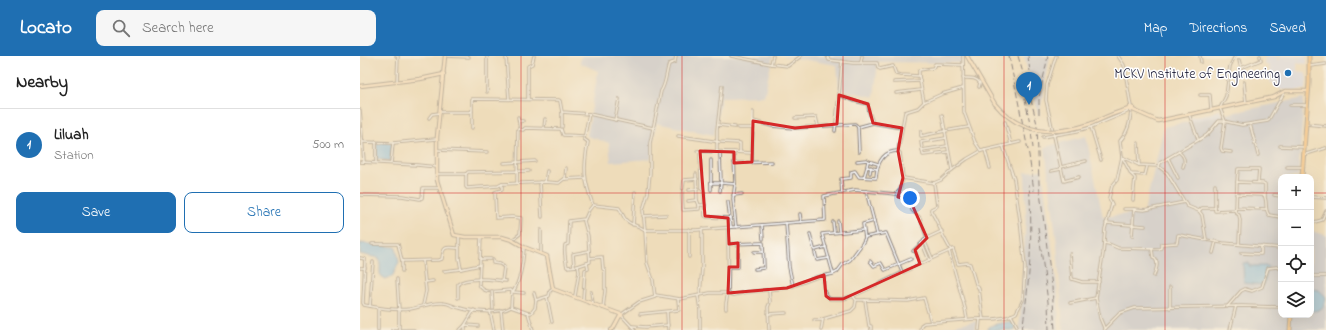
<!DOCTYPE html>
<html lang="en">
<head>
<meta charset="utf-8">
<style>
  body { margin:0; font-family:"Indie Flower",sans-serif; background:#f6f6f6; color:#222 }
  .controls { position:absolute; right:12px; bottom:12px; display:grid; overflow:hidden; border-radius:8px; box-shadow:0 4px 16px #0002 }
  .controls button { width:36px; height:36px; display:grid; place-items:center; padding:0; border:0; border-bottom:1px solid #e0e0e0; background:#fff; color:#222; font:20px sans-serif }
  .you { position:absolute; left:550px; top:142px; width:14px; height:14px; margin:-10px; border:3px solid #fff; border-radius:50%; background:#1a73e8; box-shadow:0 0 0 6px #1a73e833 }
  .badge { display:grid; place-items:center; width:26px; height:26px; border-radius:50%; background:#1f6fb2; color:#fff; font-size:13px; font-weight:700 }
  .pin { position:absolute; translate:-50% -33px; filter:drop-shadow(0 1px 2px #0008) }
  .pin::after { content:''; position:absolute; top:21px; width:14px; height:12px; background:inherit; clip-path:polygon(0 0,100% 0,50% 100%) }
  .list { margin:0; padding:0; list-style:none }
  h2 { display:flex; justify-content:space-between; align-items:center; height:52px; margin:0; padding:0 16px; font-size:17px }
  h2 small { font-size:13px; font-weight:400; color:#767676 }
  .list li { display:grid; grid-template-columns:26px 1fr auto; gap:12px; align-items:center; box-sizing:border-box; height:72px; padding:0 16px; border-top:1px solid #e0e0e0 }
  .list b { display:block; font-size:15px; white-space:nowrap }
  .list p { margin:0; font-size:13px; white-space:nowrap; color:#767676 }
  .list em { font-size:13px; font-style:normal; color:#767676 }
  .actions { display:flex; gap:8px; padding:12px 16px }
  .actions a { flex:1; padding:9px 0; border:1px solid #1f6fb2; border-radius:8px; text-align:center; font-size:14px; color:#1f6fb2 }
  .actions .main { background:#1f6fb2; color:#fff }
  .icon { flex:none; width:22px; height:22px; fill:none; stroke:currentColor; stroke-width:2; stroke-linecap:round; stroke-linejoin:round }
  .map { position:relative; flex:none; width:966px; height:274px; overflow:hidden }
  header { display:flex; align-items:center; gap:24px; box-sizing:border-box; height:56px; padding:0 20px; background:#1f6fb2; color:#fff }
  header strong { font-size:19px }
  nav { display:flex; gap:22px; margin-inline-start:auto; font-size:14px }
  .search { width:280px; height:36px; background:#f6f6f6; display:flex; align-items:center; gap:10px; box-sizing:border-box; padding:0 14px; border-radius:8px; color:#767676; font-size:15px }
  main { display:flex }
  aside { flex:1; background:#fff }
  .map>svg:first-child { display:block }
  .built { fill:#d0daf9 }
  .industrial { fill:#bac4de }
  .water { fill:#77b9ec; stroke:#4c6e94 }
  .lines { fill:none; stroke-linecap:round; stroke-linejoin:round }
  .street-casing { stroke:#887f7a; stroke-width:3.5 }
  .secondary-casing { stroke:#887f7a; stroke-width:4.5 }
  .primary-casing { stroke:#887f7a; stroke-width:5 }
  .street { stroke:#fff; stroke-width:1.5 }
  .secondary { stroke:#fee4c5; stroke-width:2.5 }
  .primary { stroke:#fdbc6f; stroke-width:3 }
  .rail { stroke:#22223b; stroke-width:1; stroke-dasharray:6 3; stroke-linecap:butt }
  .secondary-bridge-casing { stroke:#887f7a; stroke-width:4.5; stroke-linecap:butt }
  .secondary-bridge { stroke:#fee4c5; stroke-width:2.5 }
  .marked { fill:none; stroke:#d62828; stroke-width:3; stroke-linejoin:round }
  .grid { fill:none; stroke:#d62828; stroke-width:1; stroke-opacity:0.55 }
  .poi-dot { fill:#1f6fb2; stroke:#fff; stroke-width:1.5 }
  .labels { text-anchor:middle; stroke-width:3; stroke-linejoin:round; paint-order:stroke }
  .poi-label { font-size:14px; fill:#22223b; stroke:#fff; text-anchor:end }
</style>
</head>
<body>
<header>
<strong>Locato</strong>
<div class="search"><svg class="icon" aria-label="search" viewBox="0 0 24 24"><circle cx="10" cy="10" r="6"/><path d="M15 15l6 6"/></svg>Search here</div>
<nav><a>Map</a><a>Directions</a><a>Saved</a></nav>
</header>
<main>
<aside>
<h2>Nearby<small></small></h2>
<ul class="list">
<li><span class="badge">1</span><div><b>Liluah</b><p>Station</p></div><em>500 m</em></li>
</ul>
<div class="actions"><a class="main">Save</a><a>Share</a></div>
</aside>
<div class="map">
<svg width="966" height="274" viewBox="0 0 966 274">
  <rect width="100%" height="100%" fill="#fff"/>
  <filter id="ink" filterUnits="userSpaceOnUse"><feTurbulence type="fractalNoise" baseFrequency=".025" numOctaves="2"/><feDisplacementMap in="SourceGraphic" scale="8" xChannelSelector="R" yChannelSelector="G"/><feConvolveMatrix kernelMatrix="1 2 1 2 8 2 1 2 1" color-interpolation-filters="sRGB"/></filter>
  <filter id="wash" filterUnits="userSpaceOnUse"><feTurbulence type="fractalNoise" baseFrequency=".012" numOctaves="4" result="noise"/><feDisplacementMap in="SourceGraphic" scale="16" xChannelSelector="R" yChannelSelector="G"/><feGaussianBlur stdDeviation="0.9" result="paint"/><feColorMatrix in="noise" values="0 0 0 0 0 0 0 0 0 0 0 0 0 0 0 0 0 1.4 0 .05"/><feComposite in="paint" operator="in"/></filter>
  <g filter="url(#wash)">
    <rect width="100%" height="100%" fill="#eedcba"/>
    <g class="built">
      <path d="M911 0H917L919 10V0H938V5L939 0H947V8L937 7V15L945 16 947 22 946 34H921L919 32V28L911 27 909 10 904 8 905 1Z"/>
      <path d="M860 54 864 64 839 81 830 61 842 60Z"/>
    </g>
    <g class="industrial">
      <path d="M221 0H413L404 40 361 41 354 79 296 67 291 103 251 106 249 87 227 80 238 15 220 7Z"/>
      <path d="M422 0H607L600 7 518 6 514 41 479 33 477 9Z"/>
      <path d="M664 0H690L679 61Z"/>
      <path d="M944 42 938 121H921V259H951V175L966 179V274H703L697 189 685 91 726 80 743 161 784 156 804 71Z"/>
      <path d="M682 114 698 236 699 274H658L660 263 666 157 665 116Z"/>
      <path d="M616 265V274H575Z"/>
    </g>
    <g class="water">
      <path d="M17 86 32 87 30 105 16 103Z"/>
      <path d="M0 187 36 191 39 206 32 221 24 223 20 218V207L18 202 0 198Z"/>
      <path d="M883 207H889V210H908L904 229 884 227Z"/>
      <path d="M951 233 959 234 966 241C965 251 961 255 951 255Z"/>
      <path d="M647 266H652L655 270V274H627L629 271 636 268Z"/>
    </g>
  </g>
  <g filter="url(#ink)">
    <g class="lines">
      <g class="street-casing">
        <g id="street">
          <path d="M36 0H38L37 25"/>
          <path d="M87 0 109 1"/>
          <path d="M127 0V36"/>
          <path d="M146 0 149 43"/>
          <path d="M371 0 411 8 428 10 441 0"/>
          <path d="M467 0 469 4 493 7H517L518 12 520 13 533 10 536 18 541 19 559 20 564 46"/>
          <path d="M603 0 604 56 615 86 621 95"/>
          <path d="M696 0 687 29 686 44 704 125 719 121"/>
          <path d="M758 0 764 9 771 51"/>
          <path d="M840 0 841 6"/>
          <path d="M879 4 881 12 880 19"/>
          <path d="M482 5 479 39 495 45 508 48 509 56 513 67 542 72"/>
          <path d="M501 6 502 0"/>
          <path d="M411 8 413 0"/>
          <path d="M950 10 966 8"/>
          <path d="M881 12 901 4 900 0"/>
          <path d="M559 20V14L573 12 575 8 603 9"/>
          <path d="M603 22C610 22 616 21 620 27L619 31"/>
          <path d="M534 26 560 25"/>
          <path d="M884 26 886 47"/>
          <path d="M536 37 561 34"/>
          <path d="M840 39H850L851 54"/>
          <path d="M168 43V10L172 8 174 0"/>
          <path d="M930 49H947"/>
          <path d="M0 54 4 106"/>
          <path d="M80 56H110L112 55V43L199 44 200 45 202 56 229 58 293 72"/>
          <path d="M112 56V72"/>
          <path d="M229 58 224 83 228 86C223 113 224 124 233 149"/>
          <path d="M829 58 838 83"/>
          <path d="M158 61 160 73"/>
          <path d="M69 62 72 58 80 57"/>
          <path d="M435 62 456 61 458 70"/>
          <path d="M255 64 259 43"/>
          <path d="M159 65H163"/>
          <path d="M393 65 412 70 435 72 495 68 498 71 499 96"/>
          <path d="M645 66 651 88"/>
          <path d="M890 68 898 99"/>
          <path d="M946 68 966 70"/>
          <path d="M358 69 375 71"/>
          <path d="M202 71V56"/>
          <path d="M498 71 513 67"/>
          <path d="M731 71 741 104"/>
          <path d="M184 72 185 63"/>
          <path d="M378 72H393"/>
          <path d="M475 75 479 39"/>
          <path d="M561 75V80L585 75 582 59"/>
          <path d="M318 80 360 86 380 87V96"/>
          <path d="M683 81 717 75 731 71 767 56 768 54"/>
          <path d="M586 82 561 86 563 99 588 96"/>
          <path d="M2 86 33 87 76 83"/>
          <path d="M778 87 779 109"/>
          <path d="M920 90 944 91"/>
          <path d="M77 94 127 96"/>
          <path d="M562 94 587 90"/>
          <path d="M625 94 630 112"/>
          <path d="M337 95 374 96 375 128 373 143 376 171"/>
          <path d="M340 95 341 129V132L344 136 345 160 347 161 370 162"/>
          <path d="M357 95V74L362 30"/>
          <path d="M538 95 545 56 558 52 564 46 582 38 603 32"/>
          <path d="M360 96 361 127 375 128"/>
          <path d="M374 96 392 97 393 56"/>
          <path d="M819 96C824 100 826 104 823 111"/>
          <path d="M871 96 862 95 861 92 865 65 860 52 866 40 870 10 875 0"/>
          <path d="M943 99 966 92"/>
          <path d="M762 101 779 109 798 110 807 117 827 150 839 155 842 159 846 183"/>
          <path d="M762 101 771 118 785 119 787 111"/>
          <path d="M808 102 847 79 859 65H863L882 69 908 65 924 37"/>
          <path d="M351 104V127H361L360 135"/>
          <path d="M497 105 507 104 508 105"/>
          <path d="M0 106 57 109 77 111"/>
          <path d="M16 106V86"/>
          <path d="M392 106V97"/>
          <path d="M31 107 33 87"/>
          <path d="M144 107 175 105"/>
          <path d="M374 107 412 106"/>
          <path d="M507 110 508 105 518 108"/>
          <path d="M701 111 726 105"/>
          <path d="M799 111 800 107 808 102 818 122"/>
          <path d="M927 111H942"/>
          <path d="M592 114 585 75 609 71"/>
          <path d="M691 115 701 113"/>
          <path d="M510 117 511 111"/>
          <path d="M77 118H106V131L107 132 138 130 142 128 185 126 199 127 204 123 225 122"/>
          <path d="M106 118 108 116 169 115"/>
          <path d="M336 118 337 144 339 149H345"/>
          <path d="M771 118 775 122 773 144"/>
          <path d="M504 121 507 111 517 113"/>
          <path d="M205 123 206 112"/>
          <path d="M337 123 324 124 322 139 323 154 339 153V149"/>
          <path d="M180 126 182 161"/>
          <path d="M185 126 187 115"/>
          <path d="M877 126 878 113H899L898 126"/>
          <path d="M157 127 158 73 163 74 165 72 201 73 203 79 224 80"/>
          <path d="M351 127V134"/>
          <path d="M574 127 577 150 571 153V155C579 168 583 182 591 194"/>
          <path d="M142 128V134L135 136 136 162 152 161 161 162 160 178 152 184"/>
          <path d="M855 129V155L875 154 876 152"/>
          <path d="M329 134 338 133"/>
          <path d="M482 137 481 123 491 122V116L495 115 499 121 516 122C517 108 522 95 538 95L540 97 543 122"/>
          <path d="M537 137 541 142 550 144 552 154 560 162 567 182"/>
          <path d="M876 138 904 139C908 146 904 153 909 159L921 161"/>
          <path d="M0 139 42 140 60 143 62 142 63 132H79"/>
          <path d="M373 139 382 138"/>
          <path d="M914 139 921 140"/>
          <path d="M905 140V128L903 127 877 126 876 152 906 153"/>
          <path d="M951 141 966 142"/>
          <path d="M328 145 337 144"/>
          <path d="M368 146 371 171"/>
          <path d="M233 149 259 152C262 156 263 161 266 164 272 170 279 169 285 174"/>
          <path d="M764 153H774L772 180"/>
          <path d="M774 153 784 154 825 146"/>
          <path d="M875 154 876 157 879 159 880 164 879 188"/>
          <path d="M839 155 842 152H855"/>
          <path d="M440 158 441 166"/>
          <path d="M283 160 306 159"/>
          <path d="M225 163 209 165 208 188 205 189C204 196 205 203 207 211L218 210 230 206 228 180 224 165 229 154 233 149"/>
          <path d="M478 165 479 175"/>
          <path d="M514 165 517 178"/>
          <path d="M473 166 474 176"/>
          <path d="M426 167 429 211 433 230"/>
          <path d="M746 167 785 170"/>
          <path d="M951 167 962 164 966 155"/>
          <path d="M273 169 275 136"/>
          <path d="M402 169 403 183"/>
          <path d="M285 174 283 154 288 137 290 117V87L301 35C306 28 306 17 309 8L315 6 316 0"/>
          <path d="M450 178 457 204 469 202"/>
          <path d="M99 180V202L101 213"/>
          <path d="M121 181 119 228C123 240 141 234 151 234L152 235 151 251 168 257 173 274"/>
          <path d="M505 181 526 177 542 216"/>
          <path d="M564 184 572 202"/>
          <path d="M562 187 569 204"/>
          <path d="M744 187 749 188 758 192 799 193 801 192V188L817 187 818 179H819L863 187 921 192"/>
          <path d="M12 188H38L42 205V215"/>
          <path d="M369 188 403 187 404 212 395 213"/>
          <path d="M164 192C163 208 161 223 153 236L164 237"/>
          <path d="M792 193 793 201C800 206 796 213 794 220"/>
          <path d="M455 194 466 191"/>
          <path d="M555 194 560 207"/>
          <path d="M553 195 567 182 582 175"/>
          <path d="M394 196H403"/>
          <path d="M853 197 856 185"/>
          <path d="M881 197 901 198V190"/>
          <path d="M181 198V174"/>
          <path d="M710 198 712 223 722 226H739"/>
          <path d="M329 201V173"/>
          <path d="M0 202 5 203 3 247 4 249C19 252 35 255 50 253 61 251 71 246 83 247 90 247 93 251 100 252 112 256 141 258 151 251"/>
          <path d="M230 202 242 201 243 213 245 214V235L243 252"/>
          <path d="M120 203H131"/>
          <path d="M133 204V207L140 208 144 211 142 225"/>
          <path d="M42 205 79 204 82 203C83 189 86 191 98 192"/>
          <path d="M63 205 66 235 63 249"/>
          <path d="M510 205 514 210 521 207 525 214 551 203"/>
          <path d="M214 210 213 198 229 195"/>
          <path d="M369 211H378V188"/>
          <path d="M0 212H5"/>
          <path d="M84 215 101 213 120 209"/>
          <path d="M473 217 462 178 503 174"/>
          <path d="M464 220C463 229 462 237 470 243H483L493 240 496 244H505"/>
          <path d="M951 220H966"/>
          <path d="M37 223 39 254V274"/>
          <path d="M65 226 73 225"/>
          <path d="M810 231V252"/>
          <path d="M132 235 133 253"/>
          <path d="M231 236 233 247"/>
          <path d="M174 237 176 244"/>
          <path d="M295 239 320 243 350 237H365L374 239 387 236 427 232 457 221 473 218 477 216 483 208 490 204 502 188 505 182 503 168 514 165 506 135"/>
          <path d="M340 239 342 212V173"/>
          <path d="M215 240 219 216 218 210"/>
          <path d="M338 240 340 254V274"/>
          <path d="M493 240C525 226 556 209 589 195"/>
          <path d="M187 241 192 266"/>
          <path d="M98 242V228C107 220 134 224 146 225"/>
          <path d="M223 243 225 214 228 213 227 207"/>
          <path d="M710 247 736 242"/>
          <path d="M10 250 13 206"/>
          <path d="M867 251 881 235 885 233 892 235 902 231 908 212 917 211 921 213"/>
          <path d="M366 253C365 246 368 241 368 235 369 214 368 193 368 172"/>
          <path d="M141 254 143 274"/>
          <path d="M130 255 134 274"/>
          <path d="M307 256 308 274"/>
          <path d="M168 257H171L175 252 176 244 189 240 190 235 193 233"/>
          <path d="M262 258 279 246 295 241 293 224 287 207 285 174H336L465 164 464 140 495 134 536 138 540 134 543 122 574 127 581 124 592 114 607 103 621 95 660 86"/>
          <path d="M280 258 319 254 318 243"/>
          <path d="M408 258 426 257"/>
          <path d="M651 259 657 270"/>
          <path d="M262 260 275 274"/>
          <path d="M607 263 605 252 589 195 593 193 598 208 607 207 610 208 616 228 619 233 623 263"/>
          <path d="M454 264H462"/>
          <path d="M272 270 286 271 308 269"/>
          <path d="M744 273 760 257 775 252 882 250 921 251"/>
          <path d="M18 274V252"/>
          <path d="M32 274H54"/>
          <path d="M100 274 105 269 118 270"/>
          <path d="M105 274V269L114 254"/>
          <path d="M409 274 408 251 410 246 409 234"/>
          <path d="M461 274 463 263 491 255 495 251 496 245"/>
          <path d="M511 274V270H509L505 244 548 245 564 242 571 266"/>
          <path d="M560 274 561 269 564 267 614 263H634L647 261 656 257 663 244 665 211 660 164 654 123 643 90"/>
          <path d="M619 274 620 263"/>
          <path d="M745 274 740 262 736 242 743 198 745 173 752 148 749 142 752 130 757 124 762 101 760 85C768 76 770 67 771 55"/>
          <path d="M870 274 876 250"/>
        </g>
      </g>
      <g class="secondary-casing">
        <g id="secondary">
          <path d="M85 0 77 81V124L94 179 105 181H142L152 184 164 191 187 200 193 233 260 258"/>
          <path d="M607 0 635 48"/>
          <path d="M0 30 60 23 84 18"/>
          <path d="M770 51 773 52 772 54H770Z"/>
          <path d="M773 54 798 65 914 41 925 35H948"/>
          <path d="M759 56 769 53"/>
          <path d="M251 274 253 273 260 260H262V258H260V260"/>
        </g>
      </g>
      <g class="primary-casing">
        <g id="primary">
          <path d="M942 121 949 27V0"/>
          <path d="M930 274 931 259"/>
        </g>
      </g>
      <use href="#street" class="street"/>
      <use href="#secondary" class="secondary"/>
      <use href="#primary" class="primary"/>
      <g class="rail">
        <path d="M649 0 669 99 674 135"/>
        <path d="M658 0 671 44 677 68 679 128 692 231 695 274"/>
        <path d="M668 0 672 31"/>
        <path d="M661 25 670 67 673 92"/>
        <path d="M679 58V42L688 0"/>
        <path d="M678 171 688 246 689 274"/>
        <path d="M662 274C670 225 673 177 669 128"/>
      </g>
      <g class="secondary-bridge-casing">
        <path id="secondary-bridge" d="M635 48C661 79 694 80 730 68 740 64 749 59 759 56"/>
      </g>
      <use href="#secondary-bridge" class="secondary-bridge"/>
    </g>
  </g>
  <path d="M0 0H966V274H0ZM479 39 508 48 513 67 542 72 538 95 543 122 538 141 550 144 567 182 555 194 560 208 483 243H470L466 240 464 219 427 232 368 237 369 211H378V187L369 188 368 162 345 160 340 95 374 96V107L392 106 393 65 435 72 477 68Z" fill="#eedcba" fill-opacity=".55" fill-rule="evenodd"/>
  <path class="marked" d="M479 39 508 48 513 67 542 72 538 95 543 122 538 141 550 144 567 182 555 194 560 208 483 243H470L466 240 464 219 427 232 368 237 369 211H378V187L369 188 368 162 345 160 340 95 374 96V107L392 106 393 65 435 72 477 68Z"/>
  <path class="grid" d="M161 0V274M322 0V274M483 0V274M644 0V274M805 0V274M0 137H921M951 137H966"/>
  <circle class="poi-dot" cx="928" cy="17" r="4"/>
  <g class="labels">
    <g class="poi-label">
      <text x="920" y="22">MCKV Institute of Engineering</text>
    </g>
  </g>
</svg>
<div class="controls">
<button>+</button>
<button>−</button>
<button><svg class="icon" aria-label="locate" viewBox="0 0 24 24"><circle cx="12" cy="12" r="6"/><path d="M12 2v4M12 18v4M2 12h4M18 12h4"/></svg></button>
<button><svg class="icon" aria-label="layers" viewBox="0 0 24 24"><path d="M12 4l9 5-9 5-9-5zM3 14l9 5 9-5"/></svg></button>
</div>
<div class="you"></div>
<div class="pin badge" style="left:669px;top:49px">1</div>
</div>
</main>
</body>
</html>
